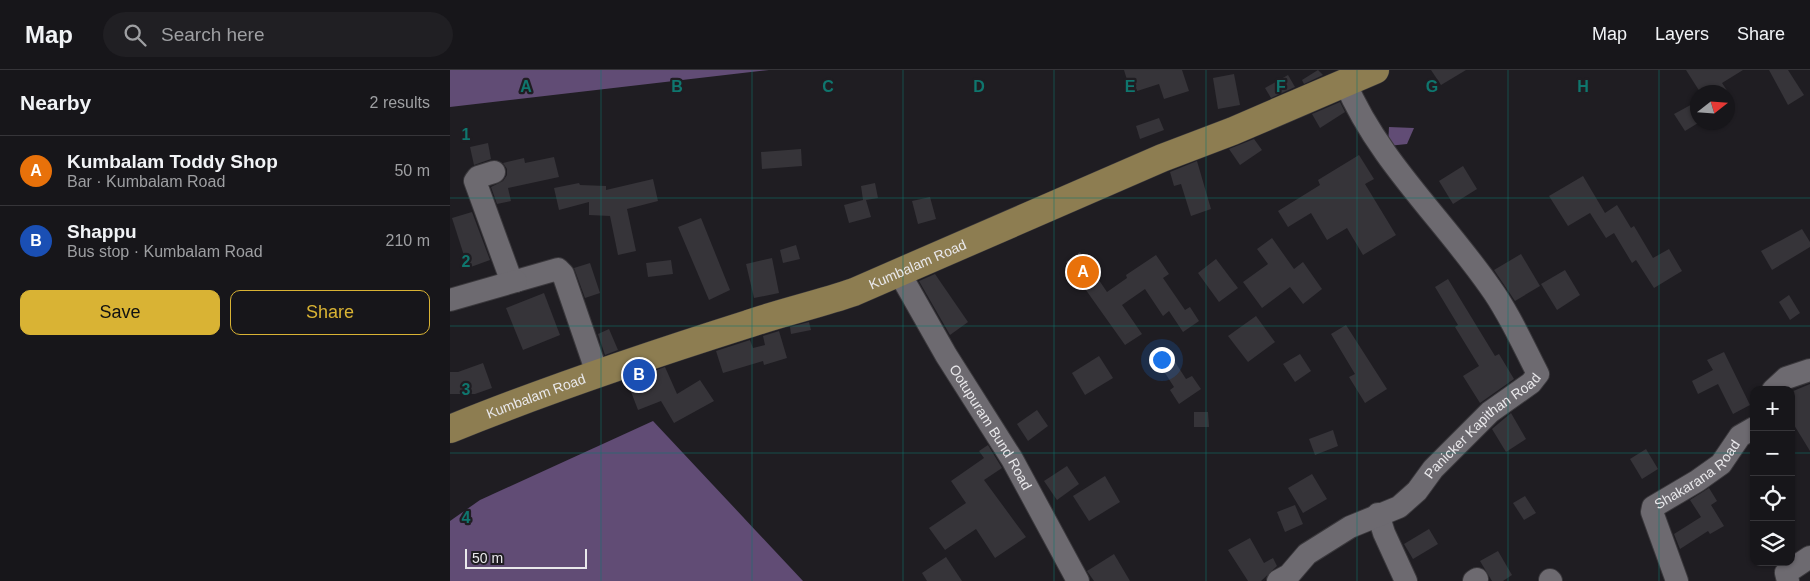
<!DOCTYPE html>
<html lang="en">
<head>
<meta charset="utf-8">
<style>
  body { margin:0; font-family:Helvetica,sans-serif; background:#201f23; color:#f1f3f6 }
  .controls { position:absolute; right:15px; bottom:15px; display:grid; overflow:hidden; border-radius:10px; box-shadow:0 1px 4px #0004 }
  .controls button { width:45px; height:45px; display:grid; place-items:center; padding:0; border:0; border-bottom:1px solid #363539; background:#17161a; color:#f1f3f6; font:25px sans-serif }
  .compass { position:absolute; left:1240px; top:15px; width:45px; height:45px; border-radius:50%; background:#17161a; box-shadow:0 1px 4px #0004; rotate:73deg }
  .scale { position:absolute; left:15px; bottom:12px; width:122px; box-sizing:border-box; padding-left:5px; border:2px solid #e9e8eb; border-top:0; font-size:14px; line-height:18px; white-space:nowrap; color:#e9e8eb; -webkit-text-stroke:4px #1f1d22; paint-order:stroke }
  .you { position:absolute; left:711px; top:289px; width:18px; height:18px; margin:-12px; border:4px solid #fff; border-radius:50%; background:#1a73e8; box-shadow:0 0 0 8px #1a73e833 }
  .badge { display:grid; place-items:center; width:32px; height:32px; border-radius:50%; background:#d9b334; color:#fff; font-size:16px; font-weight:700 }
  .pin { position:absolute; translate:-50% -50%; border:2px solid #fff; box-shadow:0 1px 5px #0006 }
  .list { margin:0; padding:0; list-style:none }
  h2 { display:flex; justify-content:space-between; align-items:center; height:65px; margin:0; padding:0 20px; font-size:21px }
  h2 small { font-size:16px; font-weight:400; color:#9e9fa2 }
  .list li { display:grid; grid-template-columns:32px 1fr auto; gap:15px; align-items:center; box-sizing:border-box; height:70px; padding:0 20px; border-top:1px solid #363539 }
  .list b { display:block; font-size:19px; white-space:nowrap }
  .list p { margin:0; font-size:16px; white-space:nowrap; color:#9e9fa2 }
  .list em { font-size:16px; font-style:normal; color:#9e9fa2 }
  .actions { display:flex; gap:10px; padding:15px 20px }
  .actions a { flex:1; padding:11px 0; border:1px solid #d9b334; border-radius:10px; text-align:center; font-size:18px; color:#d9b334 }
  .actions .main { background:#d9b334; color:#111 }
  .icon { flex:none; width:28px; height:28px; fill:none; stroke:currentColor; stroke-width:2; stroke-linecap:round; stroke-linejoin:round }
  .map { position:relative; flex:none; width:1360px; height:511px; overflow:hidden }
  header { display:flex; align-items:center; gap:30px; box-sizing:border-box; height:70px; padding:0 25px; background:#17161a; border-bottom:1px solid #363539 }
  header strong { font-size:24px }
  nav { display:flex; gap:28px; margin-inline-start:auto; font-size:18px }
  .search { width:350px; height:45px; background:#201f23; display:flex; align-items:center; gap:12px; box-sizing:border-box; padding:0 18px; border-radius:28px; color:#9e9fa2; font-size:19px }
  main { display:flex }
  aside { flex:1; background:#17161a }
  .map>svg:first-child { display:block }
  .water { fill:#614c75 }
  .building { fill:#363439 }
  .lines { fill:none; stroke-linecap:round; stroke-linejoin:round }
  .minor-casing { stroke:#3a383c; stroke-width:24 }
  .major-casing { stroke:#3a383c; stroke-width:29 }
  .minor { stroke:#6d6a70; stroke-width:22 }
  .major { stroke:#8d7d51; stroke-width:28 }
  .grid { fill:none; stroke:#0f766e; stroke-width:1; stroke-opacity:0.55 }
  .labels { text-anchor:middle; stroke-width:4.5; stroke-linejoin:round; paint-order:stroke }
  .street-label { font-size:14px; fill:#e9e8eb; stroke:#1f1d22 }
  .grid-label { font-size:16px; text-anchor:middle; font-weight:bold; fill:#0f766e; stroke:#1f1d22; stroke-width:4.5; stroke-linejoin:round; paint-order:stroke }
</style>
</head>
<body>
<header>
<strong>Map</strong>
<div class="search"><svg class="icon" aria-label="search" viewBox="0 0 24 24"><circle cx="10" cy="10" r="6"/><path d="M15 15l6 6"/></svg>Search here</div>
<nav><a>Map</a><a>Layers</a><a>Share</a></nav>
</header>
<main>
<aside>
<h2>Nearby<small>2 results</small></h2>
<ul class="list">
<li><span class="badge" style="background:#e8710a">A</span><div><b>Kumbalam Toddy Shop</b><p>Bar · Kumbalam Road</p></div><em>50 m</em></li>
<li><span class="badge" style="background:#1a4fb4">B</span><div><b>Shappu</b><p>Bus stop · Kumbalam Road</p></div><em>210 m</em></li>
</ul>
<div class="actions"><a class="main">Save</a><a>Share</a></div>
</aside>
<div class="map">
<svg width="1360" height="511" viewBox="0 0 1360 511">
  <rect width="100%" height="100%" fill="#1f1d22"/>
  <g class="water">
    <path d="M0 0H319L0 37Z"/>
    <path d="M939 57 964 58 957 74 938 76Z"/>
    <path d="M203 351 353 511H0V451L30 430Z"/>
  </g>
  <g class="building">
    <path d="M674 0H732L739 21 714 29 709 14 681 23Z"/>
    <path d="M868 0 873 5 854 14 852 10Z"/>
    <path d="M981 0H1016L991 15Z"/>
    <path d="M1236 0H1293L1272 13 1278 22H1250Z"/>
    <path d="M1319 0H1338L1354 25 1338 35Z"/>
    <path d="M784 4 790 35 768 39 763 8Z"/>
    <path d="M838 5 845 17 821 28 815 18Z"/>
    <path d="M1248 31V53L1235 61 1224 44Z"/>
    <path d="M890 32 895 42 870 58 862 44Z"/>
    <path d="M709 48 714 60 690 69 686 56Z"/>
    <path d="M804 69 812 80 790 95 779 79Z"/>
    <path d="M38 73 41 89 24 95 20 77Z"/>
    <path d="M351 79 352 96 312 99 311 82Z"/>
    <path d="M909 85 924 109 915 114 946 165 913 185 897 158 877 170 861 143 838 157 828 141 870 115 868 110Z"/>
    <path d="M104 87 109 107 58 118 61 131 47 134 41 117 53 111 57 105V99L53 93 74 88 75 93Z"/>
    <path d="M747 91 761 139 741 146 731 114 724 116 720 102Z"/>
    <path d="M1013 96 1027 119 1003 134 989 111Z"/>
    <path d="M1133 106 1155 143 1167 135 1181 158 1184 156 1203 188 1219 179 1232 201 1204 218 1186 190 1182 193 1164 163 1156 168 1140 143 1118 156 1099 126Z"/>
    <path d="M203 109 208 131 177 139 186 181 168 185 160 146 139 145V132L109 140 104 118 129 113 130 115 156 116V120Z"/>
    <path d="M425 113 428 128 416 130 421 147 399 153 394 135 413 130 411 116Z"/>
    <path d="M480 127 486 149 468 154 462 131Z"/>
    <path d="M22 142 40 190 18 198 2 148Z"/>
    <path d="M251 148 280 220 259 230 228 157Z"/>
    <path d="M1352 159 1360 172V177L1322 200 1311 181Z"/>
    <path d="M822 168 844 199 853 192 872 219 853 234 840 217 812 238 793 212 818 194 807 179Z"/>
    <path d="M346 175 350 189 333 193 330 180Z"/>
    <path d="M630 182 657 222 677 208 676 205 706 185 719 204 713 208 735 240 740 237 749 251 733 262 719 241 713 246 695 219 672 235 692 264 675 275 616 192Z"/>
    <path d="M1071 184 1090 216 1065 231 1044 200Z"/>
    <path d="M322 188 329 223 304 228 296 194Z"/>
    <path d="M766 189 788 218 769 232 748 203Z"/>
    <path d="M221 190 223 204 198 207 196 193Z"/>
    <path d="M140 193 150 223 135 228 124 198Z"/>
    <path d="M1115 200 1130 225 1107 240 1091 214Z"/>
    <path d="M485 204 518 252 500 265 469 211Z"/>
    <path d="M998 209 1045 286 1049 284 1064 309 1030 333 1013 306 1029 296 1005 257 1008 255 985 217Z"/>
    <path d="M94 223 110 265 73 280 56 238Z"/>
    <path d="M1339 225 1350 243 1340 250 1329 232Z"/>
    <path d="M806 246 825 272 798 292 778 266Z"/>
    <path d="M359 252 361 260 341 264 340 257Z"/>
    <path d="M896 255 937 319 915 333 899 307 905 304 881 264Z"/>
    <path d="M159 259 168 280 155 285 148 264Z"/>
    <path d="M329 261 337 288 314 295 313 291 273 303 266 281 300 270 303 278 315 275 313 266Z"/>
    <path d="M718 281 736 309 742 306 751 319 729 334 720 320 724 317 706 289Z"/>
    <path d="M1274 282 1300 335 1283 344 1268 314 1248 324 1242 311 1263 300 1257 290Z"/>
    <path d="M850 284 861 301 845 312 833 294Z"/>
    <path d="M649 286 663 308 635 325 622 303Z"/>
    <path d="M33 293 42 318 25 324H0V302H8Z"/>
    <path d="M215 297 227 324 250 310 264 331 224 353 211 331 188 340 180 319 202 311 198 303Z"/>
    <path d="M1360 314V381L1341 350V322Z"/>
    <path d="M587 340 598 356 578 371 567 354Z"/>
    <path d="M744 342H758L759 357H744Z"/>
    <path d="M1061 343 1076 369 1056 382 1042 359Z"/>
    <path d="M883 360 888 376 865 385 859 369Z"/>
    <path d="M538 375 552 398 534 410 576 467 545 488 526 459 495 480 479 458 516 433 501 411 534 388 529 381Z"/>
    <path d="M1196 379 1208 399 1192 409 1180 389Z"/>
    <path d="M617 396 629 414 607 430 594 411Z"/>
    <path d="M862 404 877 429 853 443 838 418Z"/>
    <path d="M655 406 670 432 639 451 623 426Z"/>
    <path d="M1259 418 1267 431 1261 435 1274 456 1260 464 1258 461 1230 479 1224 464 1251 447 1240 430Z"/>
    <path d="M1075 426 1086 443 1074 450 1063 433Z"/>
    <path d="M845 435 853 454 835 462 827 442Z"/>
    <path d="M979 459 988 474 963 489 954 474Z"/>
    <path d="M800 468 814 493 823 488 827 496 811 511H798L778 480Z"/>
    <path d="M1048 481 1062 505 1053 511H1042L1030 491Z"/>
    <path d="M664 484 680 511H644L637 501Z"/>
    <path d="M496 487 512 511H477L472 503Z"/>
  </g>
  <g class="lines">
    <g class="minor-casing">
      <g id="minor">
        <path d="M44 102 28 107 25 111 60 207 66 211 108 199 113 204 147 303"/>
        <path id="s1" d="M450 204 496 285 562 389 628 511"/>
        <path d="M0 230 66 211"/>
        <path d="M1323 320 1336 308 1360 300"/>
        <path d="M928 444 934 463 956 511"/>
        <path d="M1100 510 1101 511"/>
        <path id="s2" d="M828 511 839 505 857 484 900 457 949 437 967 421 983 399 1040 342 1081 313 1088 304C1073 275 1059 243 1040 217 992 148 928 90 895 12"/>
        <path d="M1024 511 1027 509"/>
        <path id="s3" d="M1227 511 1202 442 1203 437 1247 411 1271 394 1290 366 1304 358"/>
        <path d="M1338 511 1336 503 1360 487"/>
      </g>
    </g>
    <g class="major-casing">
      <g id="major">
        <path id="s4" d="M0 359C98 319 197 286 298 254 333 242 369 234 404 222L712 88 783 61 925 0"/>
      </g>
    </g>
    <use href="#minor" class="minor"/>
    <use href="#major" class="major"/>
  </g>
  <path class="grid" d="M151 0V511M302 0V511M453 0V511M604 0V511M756 0V511M907 0V511M1058 0V511M1209 0V511M0 128H1360M0 256H1360M0 383H1304M1341 383H1360"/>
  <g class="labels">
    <g class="street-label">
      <text dy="5" stroke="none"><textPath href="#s4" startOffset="496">Kumbalam Road</textPath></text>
      <text dy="5" stroke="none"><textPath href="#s4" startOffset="92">Kumbalam Road</textPath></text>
      <text dy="5" stroke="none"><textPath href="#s2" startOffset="261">Panicker Kapithan Road</textPath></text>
      <text dy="5" stroke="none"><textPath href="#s1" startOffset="178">Ootupuram Bund Road</textPath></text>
      <text dy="5" stroke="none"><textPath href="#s3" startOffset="134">Shakarana Road</textPath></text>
    </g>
  </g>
  <g class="grid-label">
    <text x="76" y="22">A</text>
    <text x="227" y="22">B</text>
    <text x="378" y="22">C</text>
    <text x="529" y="22">D</text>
    <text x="680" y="22">E</text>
    <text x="831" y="22">F</text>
    <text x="982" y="22">G</text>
    <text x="1133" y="22">H</text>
    <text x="16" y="70">1</text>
    <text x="16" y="197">2</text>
    <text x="16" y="325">3</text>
    <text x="16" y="453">4</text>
  </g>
</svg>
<div class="controls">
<button>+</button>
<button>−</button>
<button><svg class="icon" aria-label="locate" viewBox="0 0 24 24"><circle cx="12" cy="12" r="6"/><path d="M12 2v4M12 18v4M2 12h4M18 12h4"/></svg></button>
<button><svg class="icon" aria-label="layers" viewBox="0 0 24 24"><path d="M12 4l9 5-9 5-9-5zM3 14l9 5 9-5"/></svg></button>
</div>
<svg class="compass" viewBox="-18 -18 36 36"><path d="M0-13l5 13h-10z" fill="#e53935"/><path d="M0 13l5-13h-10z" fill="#9e9fa2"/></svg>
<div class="scale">50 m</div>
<div class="you"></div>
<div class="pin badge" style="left:633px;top:202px;background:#e8710a">A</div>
<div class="pin badge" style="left:189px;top:305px;background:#1a4fb4">B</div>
</div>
</main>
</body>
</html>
